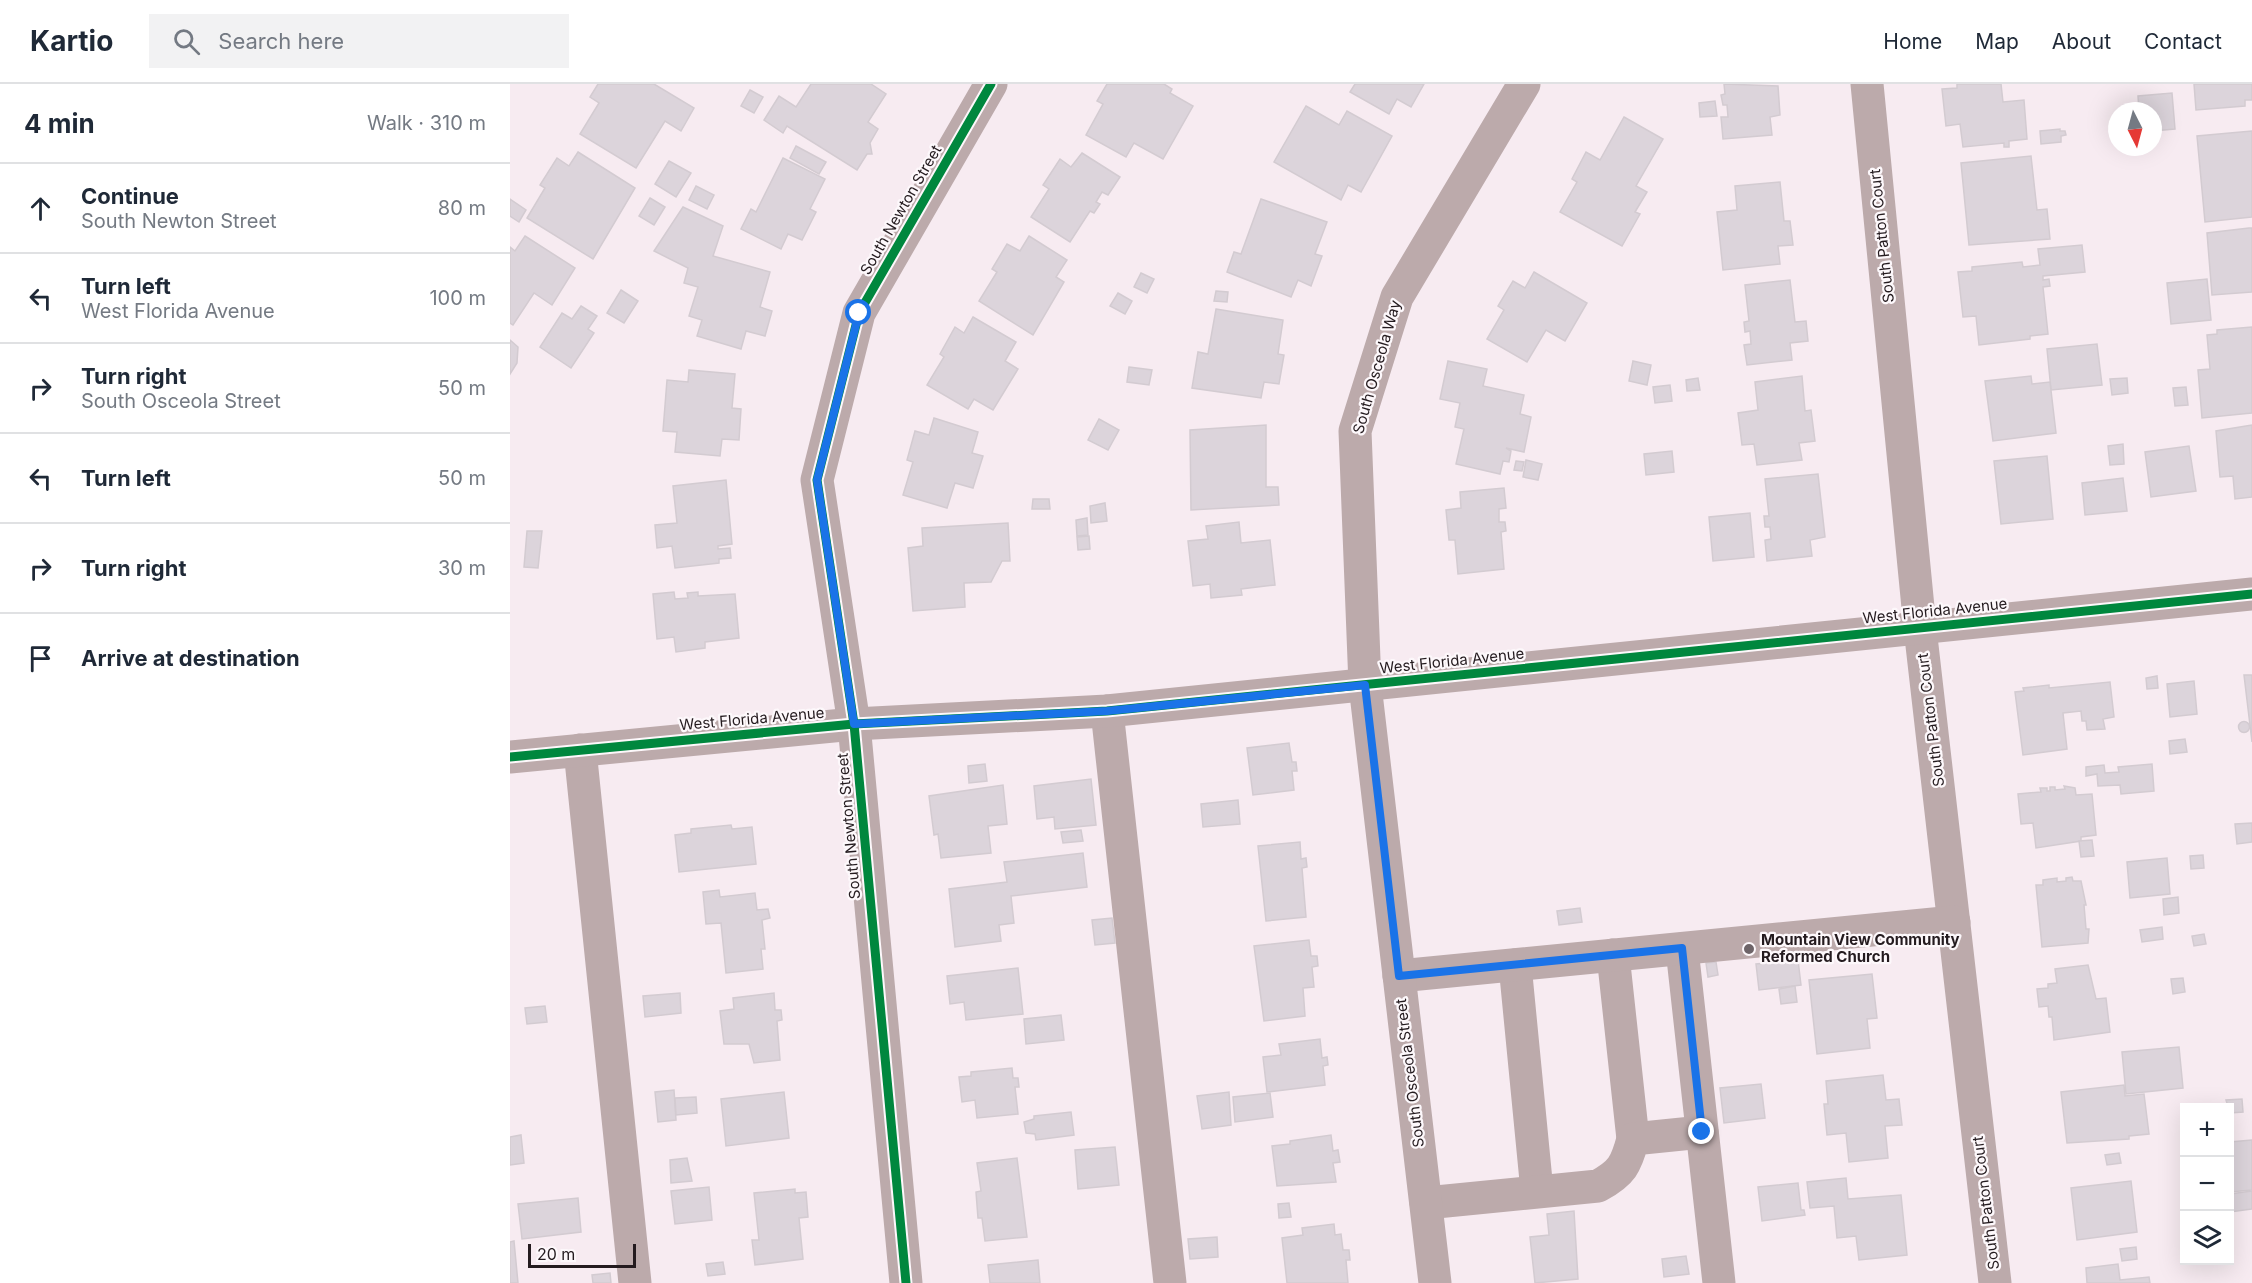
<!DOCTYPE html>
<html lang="en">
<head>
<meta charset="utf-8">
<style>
  body { margin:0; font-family:Inter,sans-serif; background:#f2f2f3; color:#1f2937 }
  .controls { position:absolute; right:18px; bottom:18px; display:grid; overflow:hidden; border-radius:0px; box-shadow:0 6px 24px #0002 }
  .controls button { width:54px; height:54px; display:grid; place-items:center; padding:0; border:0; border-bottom:2px solid #e0e1e3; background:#fff; color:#1f2937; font:30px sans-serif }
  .compass { position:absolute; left:1598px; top:18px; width:54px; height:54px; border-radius:50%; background:#fff; box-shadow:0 6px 24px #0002; rotate:174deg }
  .scale { position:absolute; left:18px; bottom:15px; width:108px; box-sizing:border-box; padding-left:6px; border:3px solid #241b1f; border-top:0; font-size:16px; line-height:21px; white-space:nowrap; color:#241b1f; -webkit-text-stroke:4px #fdf8fb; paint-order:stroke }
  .stop { position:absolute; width:18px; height:18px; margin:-14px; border:4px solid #1a73e8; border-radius:50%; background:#fff }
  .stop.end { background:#1a73e8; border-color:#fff; box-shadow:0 2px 6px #0008 }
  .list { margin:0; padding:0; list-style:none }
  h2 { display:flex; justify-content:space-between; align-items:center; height:78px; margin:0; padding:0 24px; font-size:26px }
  h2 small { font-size:20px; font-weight:400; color:#747a83 }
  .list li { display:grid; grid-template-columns:39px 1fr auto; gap:18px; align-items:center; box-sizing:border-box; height:90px; padding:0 24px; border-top:2px solid #e0e1e3 }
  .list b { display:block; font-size:22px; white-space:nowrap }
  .list p { margin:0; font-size:20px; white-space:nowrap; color:#747a83 }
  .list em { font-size:20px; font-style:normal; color:#747a83 }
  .icon { flex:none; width:33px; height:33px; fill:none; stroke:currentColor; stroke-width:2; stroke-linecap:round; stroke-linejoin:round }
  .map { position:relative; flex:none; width:1742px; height:1199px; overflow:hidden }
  header { display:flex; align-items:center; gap:36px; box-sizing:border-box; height:84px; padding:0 30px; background:#fff; border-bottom:2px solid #e0e1e3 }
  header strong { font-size:28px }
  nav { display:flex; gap:33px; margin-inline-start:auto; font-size:21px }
  .search { width:420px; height:54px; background:#f2f2f3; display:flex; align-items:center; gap:15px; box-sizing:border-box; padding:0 21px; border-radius:0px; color:#747a83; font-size:22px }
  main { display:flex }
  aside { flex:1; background:#fff }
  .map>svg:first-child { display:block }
  .building { fill:#dcd4db; stroke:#d3cbd1; stroke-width:1.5 }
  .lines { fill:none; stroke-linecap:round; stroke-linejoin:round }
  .minor { stroke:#bcaaab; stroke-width:33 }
  .cycleway-casing { stroke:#fdf8fb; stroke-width:13 }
  .cycleway { stroke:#00873e; stroke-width:9 }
  .route { stroke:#1a73e8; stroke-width:8 }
  .poi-dot { fill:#6e6468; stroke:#fdf8fb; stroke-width:2 }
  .labels { text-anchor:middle; stroke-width:4.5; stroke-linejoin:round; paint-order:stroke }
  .street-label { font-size:15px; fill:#241b1f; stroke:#fdf8fb }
  .poi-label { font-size:15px; font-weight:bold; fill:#241b1f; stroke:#fdf8fb; text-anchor:start }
</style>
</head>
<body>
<header>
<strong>Kartio</strong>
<div class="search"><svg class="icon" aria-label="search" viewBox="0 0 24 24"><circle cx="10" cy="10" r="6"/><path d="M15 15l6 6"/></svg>Search here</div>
<nav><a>Home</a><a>Map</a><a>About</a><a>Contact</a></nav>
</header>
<main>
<aside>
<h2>4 min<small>Walk · 310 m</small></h2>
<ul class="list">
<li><svg class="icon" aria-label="ahead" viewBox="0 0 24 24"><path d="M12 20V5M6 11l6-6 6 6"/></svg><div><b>Continue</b><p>South Newton Street</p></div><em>80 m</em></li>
<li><svg class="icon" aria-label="left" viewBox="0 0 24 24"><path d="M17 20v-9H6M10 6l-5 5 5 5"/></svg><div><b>Turn left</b><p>West Florida Avenue</p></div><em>100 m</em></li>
<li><svg class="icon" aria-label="right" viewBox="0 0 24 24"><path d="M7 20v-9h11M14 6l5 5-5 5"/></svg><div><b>Turn right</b><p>South Osceola Street</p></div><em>50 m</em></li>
<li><svg class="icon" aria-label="left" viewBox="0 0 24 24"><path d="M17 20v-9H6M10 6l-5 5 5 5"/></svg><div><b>Turn left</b></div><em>50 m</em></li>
<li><svg class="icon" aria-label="right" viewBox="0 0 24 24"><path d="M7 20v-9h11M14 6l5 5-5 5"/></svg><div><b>Turn right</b></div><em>30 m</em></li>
<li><svg class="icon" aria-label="arrive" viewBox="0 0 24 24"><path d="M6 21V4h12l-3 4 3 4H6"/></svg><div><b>Arrive at destination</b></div></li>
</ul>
</aside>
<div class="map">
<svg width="1742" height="1199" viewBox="0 0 1742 1199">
  <rect width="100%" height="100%" fill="#f7ebf1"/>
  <g class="building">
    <path d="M88 0H144L184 24 171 47 155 37 126 84 70 50 89 19 80 13Z"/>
    <path d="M301 0H361L376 10 358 38 368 45 360 59 362 70H357L347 86 277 42 273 49 254 36 269 12 286 23Z"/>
    <path d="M597 0H654L662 5 660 9 683 22 653 75 624 59 616 73 576 51 593 20 587 17Z"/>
    <path d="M845 0H914L901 23 887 15 879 30 840 8Z"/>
    <path d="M1214 0 1268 2 1270 31 1260 33 1262 51 1213 55 1211 33H1218L1217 21H1213L1211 11 1215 10Z"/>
    <path d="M1447 0H1491L1493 18 1514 16 1517 55 1499 57V63H1494V59L1453 63 1450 40 1436 42 1432 5 1447 4Z"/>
    <path d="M1684 0H1742V16H1735V22L1686 26Z"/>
    <path d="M240 6 253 13 244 29 231 22Z"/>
    <path d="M1662 9 1665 45 1643 47V27H1629L1628 12Z"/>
    <path d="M1205 17 1207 32 1190 33 1189 19Z"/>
    <path d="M796 22 829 41 837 27 882 52 851 108 838 101 831 116 764 78Z"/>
    <path d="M1114 33 1153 55 1126 102 1137 108 1125 128 1130 130 1112 162 1050 128 1067 98 1062 95 1076 68 1090 76Z"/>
    <path d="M1550 45V47H1555L1556 51 1551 52V58L1531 60 1530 47Z"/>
    <path d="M1742 47V133L1695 138 1687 52Z"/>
    <path d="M286 62 316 78 309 90 280 74Z"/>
    <path d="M68 68 125 104 83 175 17 134 35 104 30 101 47 74 59 82Z"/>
    <path d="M572 69 610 93 598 111 592 108 586 118 590 120 584 129 580 127 560 158 521 133 539 105 533 101 550 75 561 83Z"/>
    <path d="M1521 72 1527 126 1537 125 1540 155 1459 161 1451 79Z"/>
    <path d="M273 74 315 95 300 125 306 128 292 156 278 150 271 165 231 145 241 125 246 128Z"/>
    <path d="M159 77 181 89 166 113 145 100Z"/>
    <path d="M1270 98 1274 137H1280L1283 161 1268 162 1270 180 1213 186 1207 128 1227 126 1225 102Z"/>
    <path d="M186 102 204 111 197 125 179 116Z"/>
    <path d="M140 114 155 123 144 141 129 132Z"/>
    <path d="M0 115 16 126 9 138 0 132Z"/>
    <path d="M751 115 817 138 805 170 812 172 801 202 788 196 781 213 717 188 724 168 731 170Z"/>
    <path d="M173 123 213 142 203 172 260 188 250 223 262 227 255 252 236 247 231 265 187 252 192 236 179 232 188 203 174 199 178 184 144 167Z"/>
    <path d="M1739 144H1742V208L1702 211 1697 149Z"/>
    <path d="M15 152 65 184 42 221 24 209 3 241 0 239V163L5 167Z"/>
    <path d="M519 152 557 176 546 193 554 198 523 251 469 217 487 188 482 185 497 160 510 167Z"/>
    <path d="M1572 161 1575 188 1533 192V196L1539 195 1540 202 1533 203 1538 250 1520 252V255L1469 261 1466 232 1453 233 1448 188 1462 187V183L1512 178 1513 183 1530 181 1528 165Z"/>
    <path d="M1024 188 1077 219 1055 257 1036 246 1017 278 977 255 994 226 988 222 1003 197 1015 204Z"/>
    <path d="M631 189 644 195 637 209 624 203Z"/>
    <path d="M1697 195 1701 236 1661 240 1657 199Z"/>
    <path d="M1280 196 1285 238 1296 237 1298 257 1280 259 1282 276 1237 281 1234 261 1241 260 1240 247 1235 248 1234 238 1239 237 1235 201Z"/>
    <path d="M111 206 128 217 114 239 97 229Z"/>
    <path d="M706 207 718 208 717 218 704 217Z"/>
    <path d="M608 209 622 217 615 230 600 222Z"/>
    <path d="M71 222 87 232 78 245 84 249 61 284 30 263 52 229 62 235Z"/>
    <path d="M706 225 773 236 768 270 774 271 769 300 754 298 751 314 682 304 688 268 698 270Z"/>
    <path d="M463 233 506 258 495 277 508 285 483 326 464 315 458 325 417 301 434 273 430 270 445 243 454 249Z"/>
    <path d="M1742 243V329L1692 334 1688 286 1700 285 1697 251 1707 250V246Z"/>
    <path d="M0 256 8 263 7 279 0 290Z"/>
    <path d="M1587 260 1592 301 1541 306 1537 265Z"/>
    <path d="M938 277 977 285 973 302 1014 311 1010 330 1021 333 1014 368 996 364 1001 367 999 378 993 377 990 390 946 380 954 345 945 343 950 319 930 315Z"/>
    <path d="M1123 277 1141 281 1137 301 1119 297Z"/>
    <path d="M619 283 642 286 639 301 617 298Z"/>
    <path d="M179 286 225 290 222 324 231 325 229 356 212 355 210 372 165 368 167 348 153 347 157 296 178 298Z"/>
    <path d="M1292 292 1295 327 1301 326 1305 357 1289 359 1292 376 1247 381 1244 360 1232 361 1228 329 1248 326 1245 298Z"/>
    <path d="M1521 292 1522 300 1540 298 1546 349 1483 357 1475 297Z"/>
    <path d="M1188 294 1190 306 1177 307 1176 296Z"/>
    <path d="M1617 294 1618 309 1602 311 1600 295Z"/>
    <path d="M1160 301 1162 317 1145 319 1143 303Z"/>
    <path d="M1676 303 1678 321 1665 322 1663 304Z"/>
    <path d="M424 334 468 348 462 369 473 372 463 404 445 399 437 424 393 411 403 378 397 376 405 347 419 351Z"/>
    <path d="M589 335 609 346 598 366 578 356Z"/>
    <path d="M756 341V403H768L769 421 681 426 680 346Z"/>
    <path d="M1742 341V413L1725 415 1723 392 1710 393 1706 347Z"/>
    <path d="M1613 360 1614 380 1600 381 1598 362Z"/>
    <path d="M1679 362 1686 407 1641 413 1635 368Z"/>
    <path d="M1162 367 1164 388 1136 391 1134 370Z"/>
    <path d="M1537 372 1543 435 1491 440 1484 377Z"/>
    <path d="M1016 376 1032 380 1028 396 1013 393Z"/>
    <path d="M1006 377 1014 378 1012 387 1004 386Z"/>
    <path d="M1308 390 1315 453 1300 456 1302 472 1257 477 1255 456 1261 455 1260 443H1255L1254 432H1259L1255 395Z"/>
    <path d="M1613 394 1617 427 1575 431 1572 399Z"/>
    <path d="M216 396 222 460 208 462V465L220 464 221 474 209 475V479L165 484 162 462 147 464 145 441 167 439 163 402Z"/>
    <path d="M994 404 996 424 989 425V438H995L996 447 991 448 994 485 948 490 945 456H939L936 426 951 424 950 408Z"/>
    <path d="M523 415H539L540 425H522Z"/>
    <path d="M595 419 597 437 581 439 580 422Z"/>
    <path d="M1240 429 1244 473 1203 477 1199 433Z"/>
    <path d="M577 434 578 451 567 452 566 436Z"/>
    <path d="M729 438 731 459 760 456 765 501 731 505 732 511 701 514 700 500 683 502 678 457 698 455 696 442Z"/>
    <path d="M498 439 500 477H492L481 498 454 499 455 523 403 527 398 464 413 462 412 444Z"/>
    <path d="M17 447H32L28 484 14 483Z"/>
    <path d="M579 452 580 465 568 466 567 453Z"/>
    <path d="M164 508 165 515 178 514 177 509 188 508V512L225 510 229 554 195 558V564L166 568 164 553 147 555 143 510Z"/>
    <path d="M1734 591H1742V658Z"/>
    <path d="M1647 592 1648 604 1637 605 1636 594Z"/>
    <path d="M1684 597 1687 630 1660 633 1657 600Z"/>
    <path d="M1600 598 1604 633 1593 635 1595 645 1577 646 1576 637H1572L1571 627 1553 629 1557 665 1513 671 1505 608 1514 607 1513 604 1539 601V604Z"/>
    <circle cx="1734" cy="643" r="5.5"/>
    <path d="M1675 655 1677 668 1660 670 1659 657Z"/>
    <path d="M779 659 782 678H786L787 687H782L784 706 743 711 737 664Z"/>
    <path d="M475 680 477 697 459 699 458 682Z"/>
    <path d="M1642 680 1644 707 1611 710 1610 701 1588 702 1587 690 1576 692V683L1594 681 1595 689 1609 688 1608 683Z"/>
    <path d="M581 695 586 741 545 745 544 733 527 735 524 702Z"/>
    <path d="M493 701 497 740 478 742 481 769 431 774 428 750 424 751 419 712Z"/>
    <path d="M1554 702 1565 704 1566 711 1582 710 1586 751 1571 753V757L1526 764 1523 739 1511 740 1508 710 1531 708 1530 704H1537V707H1540V703H1545V706L1555 705Z"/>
    <path d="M728 716 730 740 693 743 691 720Z"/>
    <path d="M1742 739V758L1727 760 1725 740Z"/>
    <path d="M221 741 222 745 242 743 246 780 169 788 165 751 181 749V745Z"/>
    <path d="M571 746 573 757 553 759 551 748Z"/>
    <path d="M1582 756 1584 772 1571 773 1569 757Z"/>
    <path d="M790 758 791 775 796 774 797 783 792 784 796 833 756 837 748 762Z"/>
    <path d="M573 769 577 803 501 812 504 839 489 841 491 857 445 863 439 805 497 798 494 778Z"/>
    <path d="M1693 771 1694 784 1681 785 1680 772Z"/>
    <path d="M1657 774 1660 810 1620 814 1617 778Z"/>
    <path d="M1562 793 1563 797H1571L1576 821H1574L1576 845H1579L1578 859 1532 863 1526 801H1533V796L1547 794V798L1556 797V794Z"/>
    <path d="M209 806 210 813 245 809 247 826 258 825 260 834 252 836 255 865H251L253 885 216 889 211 839 196 840 193 808Z"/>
    <path d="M1668 813 1669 829 1654 831 1653 815Z"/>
    <path d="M1070 824 1072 838 1049 841 1047 827Z"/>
    <path d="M602 834 605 859 585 861 582 836Z"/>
    <path d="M1652 843 1653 855 1632 858 1630 846Z"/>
    <path d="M1694 850 1696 860 1684 862 1682 852Z"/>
    <path d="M799 856 801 872H807L808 882 802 883 804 903 793 904 795 932 754 937 744 862Z"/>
    <path d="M1288 876 1291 901 1249 906 1246 880Z"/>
    <path d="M1206 878 1208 891 1198 893 1196 879Z"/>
    <path d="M1578 881 1586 915 1596 914 1600 948 1544 956 1542 933H1539L1538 922 1529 923 1527 905 1538 904V900L1547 899 1545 885Z"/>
    <path d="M508 884 513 930 456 936 454 918 440 920 437 892Z"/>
    <path d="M1362 890 1367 934 1357 935 1360 964 1307 970 1299 896Z"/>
    <path d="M1673 894 1675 908 1663 910 1661 895Z"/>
    <path d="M1285 902 1287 918 1271 920 1269 905Z"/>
    <path d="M170 909 171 929 135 933 133 912Z"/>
    <path d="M264 909 265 926H271L272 936 267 937 270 976 244 979 239 960H214L210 927 224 925 223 914Z"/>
    <path d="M35 922 37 938 17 940 15 924Z"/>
    <path d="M551 931 554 956 516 960 514 935Z"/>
    <path d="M810 955 812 974 817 973 818 981 813 982 815 1001 757 1008 753 973 771 971 769 960Z"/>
    <path d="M1669 963 1673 1004 1616 1010 1612 968Z"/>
    <path d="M502 984 503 994H508L509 1003H505L508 1030 467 1034 465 1016 452 1018 449 993 461 992V988Z"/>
    <path d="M1373 991 1376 1016 1389 1015 1392 1041 1375 1042 1378 1074 1339 1078 1336 1049 1317 1051 1314 1020H1318L1316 997Z"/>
    <path d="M1251 1000 1255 1034 1214 1039 1210 1004Z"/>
    <path d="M1614 1001 1615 1012 1634 1010 1639 1050 1619 1052V1055L1557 1059 1551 1008Z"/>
    <path d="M164 1006 166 1036 148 1038 145 1008Z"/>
    <path d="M274 1008 279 1054 216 1062 211 1015Z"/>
    <path d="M719 1008 721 1041 692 1045 687 1012Z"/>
    <path d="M760 1009 763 1033 725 1038 723 1013Z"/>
    <path d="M186 1013 187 1029 166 1031 165 1014Z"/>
    <path d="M1732 1015 1733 1028 1720 1029 1716 1016Z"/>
    <path d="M561 1028 564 1051 526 1056 525 1050 516 1049 514 1038 524 1035V1032Z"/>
    <path d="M11 1051 14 1079 0 1081V1053Z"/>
    <path d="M821 1051 823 1067 828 1066 830 1078 823 1079 826 1098 767 1102 762 1062 780 1060V1057Z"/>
    <path d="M1742 1056V1106L1720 1108V1058Z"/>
    <path d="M605 1063 609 1101 568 1105 565 1066Z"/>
    <path d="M1609 1069 1611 1079 1597 1081 1595 1071Z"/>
    <path d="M177 1074 182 1097 161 1099 160 1076Z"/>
    <path d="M507 1074 517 1153 475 1157 472 1134H468L466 1108 471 1107 467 1079Z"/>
    <path d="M1336 1094 1338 1115 1391 1111 1397 1171 1349 1176 1346 1152 1327 1154 1324 1122 1300 1124 1297 1098Z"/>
    <path d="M1621 1097 1627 1148 1567 1156 1561 1104Z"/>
    <path d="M1288 1099 1291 1126H1294L1295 1131 1252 1137 1248 1103Z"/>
    <path d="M199 1103 202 1136 165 1140 161 1107Z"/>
    <path d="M285 1105V1109L296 1108 298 1133 289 1134 293 1175 245 1181 242 1156H249L244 1109Z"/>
    <path d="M1742 1107V1125L1720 1128V1110Z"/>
    <path d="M68 1114 71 1148 12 1155 8 1120Z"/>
    <path d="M779 1119 781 1133 769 1134 768 1120Z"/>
    <path d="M1064 1127 1068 1195 1025 1199 1020 1153 1039 1151 1037 1130Z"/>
    <path d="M824 1140 825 1151 831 1150 833 1166H839L840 1176H836L838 1199H777L772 1154 793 1151 792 1144Z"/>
    <path d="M707 1153 708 1173 680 1175 678 1155Z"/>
    <path d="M4 1157 8 1199H0V1158Z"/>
    <path d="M1626 1163 1627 1175 1612 1177 1610 1165Z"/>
    <path d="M1176 1172 1179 1190 1154 1193 1152 1175Z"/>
    <path d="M528 1176 530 1199H480L478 1181Z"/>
    <path d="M213 1178 215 1190 198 1192 196 1180Z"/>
    <path d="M1608 1180 1610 1196 1639 1193 1640 1199H1577L1576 1184Z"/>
    <path d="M100 1189 101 1199H83L82 1191Z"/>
  </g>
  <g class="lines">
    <g class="minor">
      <path d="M1357 0 1410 544 1485 1199"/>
      <path d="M597 627 660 1199"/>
      <path d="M70 666 125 1199"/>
      <path d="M0 673 344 640 597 627 1742 510"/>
      <path d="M1172 865 1209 1199"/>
      <path d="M1103 871 1123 1055"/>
      <path d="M1005 881 1027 1107"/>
      <path d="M889 892 1444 838"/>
      <path d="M916 1119 1088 1102C1112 1089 1116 1081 1123 1055L1192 1048"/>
      <path d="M396 1199 344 640 307 396 349 229 481 0"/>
      <path d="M925 1199 855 601 845 347 887 213 1014 0"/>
    </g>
    <g class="cycleway-casing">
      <g id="cycleway">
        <path d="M0 673 344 640 597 627 1742 510"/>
        <path d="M396 1199 344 640 307 396 349 229 481 0"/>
      </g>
    </g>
    <use href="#cycleway" class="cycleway"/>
  </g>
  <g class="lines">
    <path class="route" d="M349 229 307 396 344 640 597 627 855 601 889 892 1172 864 1192 1048"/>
  </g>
  <circle class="poi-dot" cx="1239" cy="865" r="6"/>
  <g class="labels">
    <g class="street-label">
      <text transform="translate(391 126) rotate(-60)" y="5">South Newton Street</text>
      <text transform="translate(1372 152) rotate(-96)" y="5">South Patton Court</text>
      <text transform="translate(867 283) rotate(-74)" y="5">South Osceola Way</text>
      <text transform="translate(1425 527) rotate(-6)" y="5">West Florida Avenue</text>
      <text transform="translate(942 577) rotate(-6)" y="5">West Florida Avenue</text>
      <text transform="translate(242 635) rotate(-5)" y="5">West Florida Avenue</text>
      <text transform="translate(1421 636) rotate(-97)" y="5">South Patton Court</text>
      <text transform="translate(339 742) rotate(-95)" y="5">South Newton Street</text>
      <text transform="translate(900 989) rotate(-97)" y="5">South Osceola Street</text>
      <text transform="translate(1476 1119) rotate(-97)" y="5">South Patton Court</text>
    </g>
    <g class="poi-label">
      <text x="1251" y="861">Mountain View Community<tspan x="1251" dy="17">Reformed Church</tspan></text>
    </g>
  </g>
</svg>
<div class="controls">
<button>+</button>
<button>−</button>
<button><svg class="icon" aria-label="layers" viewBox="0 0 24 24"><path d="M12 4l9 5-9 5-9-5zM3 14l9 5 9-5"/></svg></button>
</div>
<svg class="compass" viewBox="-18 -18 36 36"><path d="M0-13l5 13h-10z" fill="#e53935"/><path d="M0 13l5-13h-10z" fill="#747a83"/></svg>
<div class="scale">20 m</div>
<div class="stop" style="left:349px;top:229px"></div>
<div class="stop end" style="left:1192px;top:1048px"></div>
</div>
</main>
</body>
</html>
